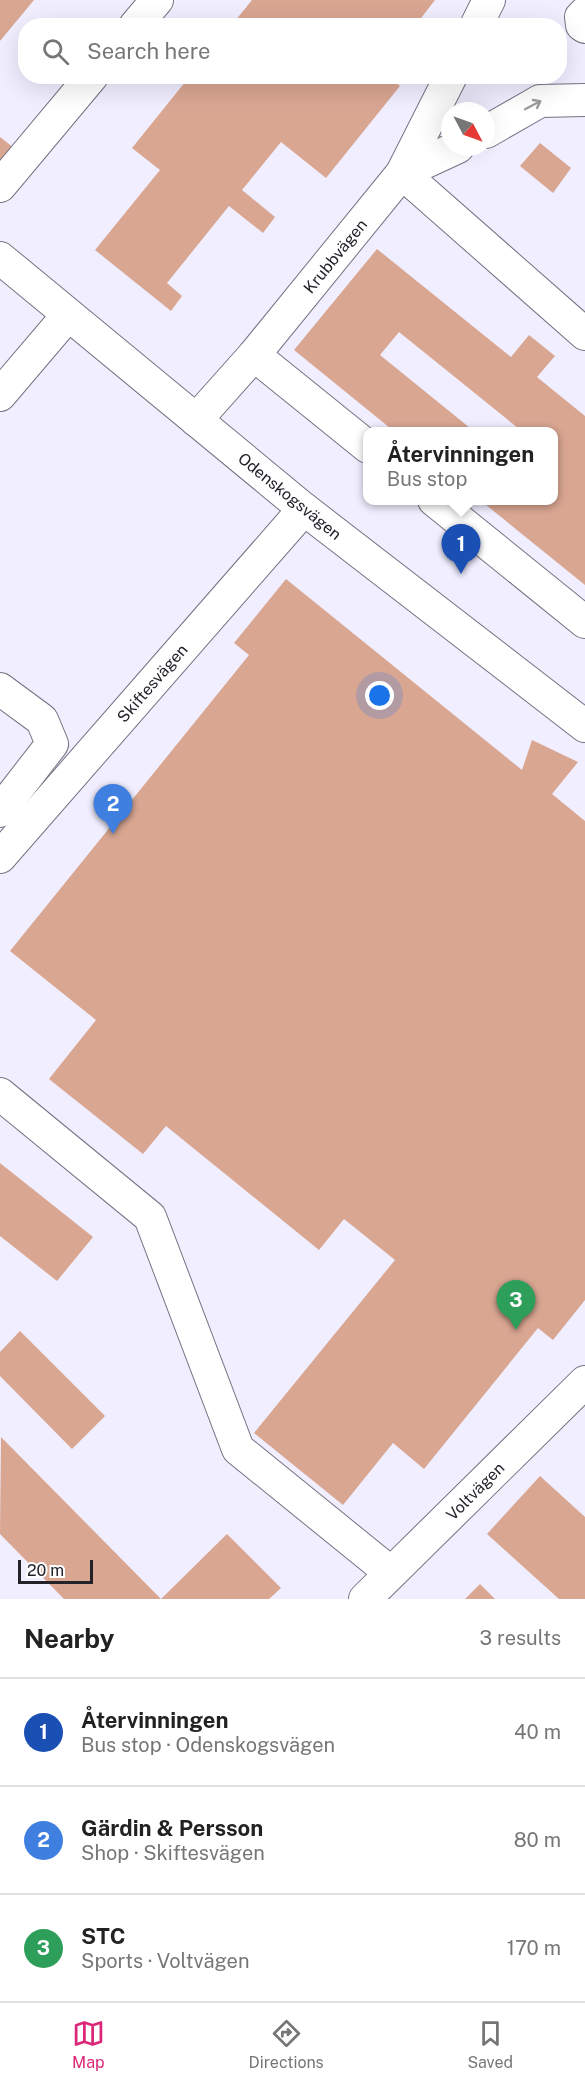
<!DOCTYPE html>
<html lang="en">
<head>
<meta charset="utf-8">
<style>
  body { margin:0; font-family:"Public Sans",sans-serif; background:#f2f2f2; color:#222 }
  .compass { position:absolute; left:441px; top:102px; width:54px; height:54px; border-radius:50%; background:#fff; box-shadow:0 6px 24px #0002; rotate:131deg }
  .scale { position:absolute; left:18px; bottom:15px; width:75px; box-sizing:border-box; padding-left:6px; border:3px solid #232229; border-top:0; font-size:16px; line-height:21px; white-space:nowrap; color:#232229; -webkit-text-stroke:4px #fefefe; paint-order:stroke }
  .you { position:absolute; left:380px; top:696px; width:21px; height:21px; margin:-15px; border:4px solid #fff; border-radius:50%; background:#1a73e8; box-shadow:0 0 0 9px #1a73e833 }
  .badge { display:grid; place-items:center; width:39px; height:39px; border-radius:50%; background:#db2777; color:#fff; font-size:20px; font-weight:700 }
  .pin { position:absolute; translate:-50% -50px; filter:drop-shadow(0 2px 3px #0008) }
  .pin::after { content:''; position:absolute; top:32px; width:21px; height:18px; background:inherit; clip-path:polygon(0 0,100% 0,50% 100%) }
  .popup { position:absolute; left:363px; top:427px; width:195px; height:78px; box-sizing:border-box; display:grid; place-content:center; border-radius:12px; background:#fff; filter:drop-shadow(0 2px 4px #0005); font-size:20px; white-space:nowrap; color:#767676 }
  .popup b { font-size:22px; color:#222 }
  .popup::after { content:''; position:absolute; left:50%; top:100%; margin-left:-12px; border:12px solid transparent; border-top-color:#fff }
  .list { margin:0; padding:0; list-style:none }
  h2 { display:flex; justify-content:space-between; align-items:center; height:78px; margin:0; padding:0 24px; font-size:26px }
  h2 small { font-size:20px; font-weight:400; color:#767676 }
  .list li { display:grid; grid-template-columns:39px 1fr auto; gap:18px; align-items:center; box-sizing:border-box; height:108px; padding:0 24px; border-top:2px solid #e0e0e0 }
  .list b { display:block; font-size:22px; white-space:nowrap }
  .list p { margin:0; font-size:20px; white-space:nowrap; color:#767676 }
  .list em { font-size:20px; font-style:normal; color:#767676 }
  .icon { flex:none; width:33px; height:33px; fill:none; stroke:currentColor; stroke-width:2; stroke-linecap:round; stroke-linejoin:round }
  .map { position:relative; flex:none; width:585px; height:1599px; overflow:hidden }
  .search { position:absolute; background:#fff; box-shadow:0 6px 24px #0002; left:18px; right:18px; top:18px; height:66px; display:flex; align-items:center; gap:15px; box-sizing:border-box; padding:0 21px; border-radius:24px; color:#767676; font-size:22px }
  .sheet { height:402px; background:#fff }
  nav { display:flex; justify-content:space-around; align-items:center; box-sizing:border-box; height:84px; border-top:2px solid #e0e0e0; background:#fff; font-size:16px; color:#767676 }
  nav a { display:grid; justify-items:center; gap:3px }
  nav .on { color:#db2777 }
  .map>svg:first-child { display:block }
  .building { fill:#d9a692 }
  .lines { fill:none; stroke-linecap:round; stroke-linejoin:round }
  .minor-casing { stroke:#757382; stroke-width:34 }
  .minor { stroke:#fff; stroke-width:32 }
  .oneway { stroke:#9c9c9f }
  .labels { text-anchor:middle; stroke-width:4.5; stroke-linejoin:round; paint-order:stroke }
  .street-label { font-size:16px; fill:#232229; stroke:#fefefe }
</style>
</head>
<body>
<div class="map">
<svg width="585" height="1599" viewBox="0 0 585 1599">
  <rect width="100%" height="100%" fill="#f0eeff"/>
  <g class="building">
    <path d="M0 0H34L0 41Z"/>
    <path d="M252 0H435L415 26H231Z"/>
    <path d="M190 76H389L400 86 326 178 281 142 242 190 275 217 263 233 229 206 167 283 182 296 171 311 95 250 160 170 132 148Z"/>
    <path d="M0 137 14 148 0 165Z"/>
    <path d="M540 143 571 168 553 193 520 166Z"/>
    <path d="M377 249 511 357 529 335 555 356 537 377 585 416V585L480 500H554V432H523L399 332 380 355 475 432H395L294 350Z"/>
    <path d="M286 579 522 770 532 740 578 762 552 794 585 821V1300L553 1340 538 1328 424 1469 393 1443 343 1505 254 1433 395 1260 344 1219 319 1250 166 1126 143 1154 49 1079 96 1020 10 951 249 655 234 643Z"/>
    <path d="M0 1163 93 1237 57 1281 0 1236Z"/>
    <path d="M20 1331 105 1416 72 1449 0 1376V1352Z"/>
    <path d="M1 1437 161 1599 227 1534 281 1588 269 1599H64L0 1534Z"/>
    <path d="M540 1476 585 1517V1599H559L487 1534Z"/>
    <path d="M480 1584 495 1599H465Z"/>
  </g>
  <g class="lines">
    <g class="minor-casing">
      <g id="minor">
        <path d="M585 13 581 17 582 25 585 27"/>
        <path d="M135 26 157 0"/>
        <path d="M476 26 489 0"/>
        <path d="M486 132 540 101 585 100"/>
        <path d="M458 147 402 173 585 334"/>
        <path d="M0 186 92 76"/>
        <path d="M0 258 304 509 585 726"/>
        <path d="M254 355 368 447"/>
        <path d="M0 395 68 315"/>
        <path d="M196 420 254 355 402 173 451 76"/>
        <path d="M434 500 585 622"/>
        <path d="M0 689 42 720 52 744 0 811"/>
        <path d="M0 857 304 509"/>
        <path d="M0 1094 150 1217 238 1449 391 1573"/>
        <path d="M365 1599 585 1382"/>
      </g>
    </g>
    <use href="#minor" class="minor"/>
  </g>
  <defs><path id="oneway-shaft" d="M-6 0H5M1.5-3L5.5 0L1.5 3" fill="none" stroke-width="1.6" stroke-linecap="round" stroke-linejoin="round" transform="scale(1.5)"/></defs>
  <use class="oneway" href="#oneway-shaft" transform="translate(533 105) rotate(-28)"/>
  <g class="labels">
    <g class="street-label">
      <text transform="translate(335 256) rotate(-51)" y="6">Krubbvägen</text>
      <text transform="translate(290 496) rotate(39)" y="6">Odenskogsvägen</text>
      <text transform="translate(152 683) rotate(-49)" y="6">Skiftesvägen</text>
      <text transform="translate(475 1491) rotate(-45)" y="6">Voltvägen</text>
    </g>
  </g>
</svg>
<svg class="compass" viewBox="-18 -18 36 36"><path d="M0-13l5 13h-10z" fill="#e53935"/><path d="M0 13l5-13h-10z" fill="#767676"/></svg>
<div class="scale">20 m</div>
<div class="you"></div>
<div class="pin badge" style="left:461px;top:574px;background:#1a4fb4">1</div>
<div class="popup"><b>Återvinningen</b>Bus stop</div>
<div class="pin badge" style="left:113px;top:834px;background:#3f7fe0">2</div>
<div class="pin badge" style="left:516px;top:1330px;background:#2e9e5b">3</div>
<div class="search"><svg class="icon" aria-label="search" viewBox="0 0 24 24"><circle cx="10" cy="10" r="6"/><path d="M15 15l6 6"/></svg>Search here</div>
</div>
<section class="sheet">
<h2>Nearby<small>3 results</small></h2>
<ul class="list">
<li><span class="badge" style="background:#1a4fb4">1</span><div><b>Återvinningen</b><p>Bus stop · Odenskogsvägen</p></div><em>40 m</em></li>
<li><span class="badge" style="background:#3f7fe0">2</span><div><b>Gärdin &amp; Persson</b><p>Shop · Skiftesvägen</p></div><em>80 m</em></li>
<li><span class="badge" style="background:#2e9e5b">3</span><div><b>STC</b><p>Sports · Voltvägen</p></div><em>170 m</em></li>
</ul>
</section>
<nav>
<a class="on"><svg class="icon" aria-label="map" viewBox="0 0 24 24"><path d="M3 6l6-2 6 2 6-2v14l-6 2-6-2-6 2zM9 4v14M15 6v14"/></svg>Map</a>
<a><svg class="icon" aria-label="directions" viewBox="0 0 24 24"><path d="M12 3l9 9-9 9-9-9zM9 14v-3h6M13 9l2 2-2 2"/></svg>Directions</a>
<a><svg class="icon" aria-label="saved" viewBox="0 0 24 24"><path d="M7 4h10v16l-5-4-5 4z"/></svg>Saved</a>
</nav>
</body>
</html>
